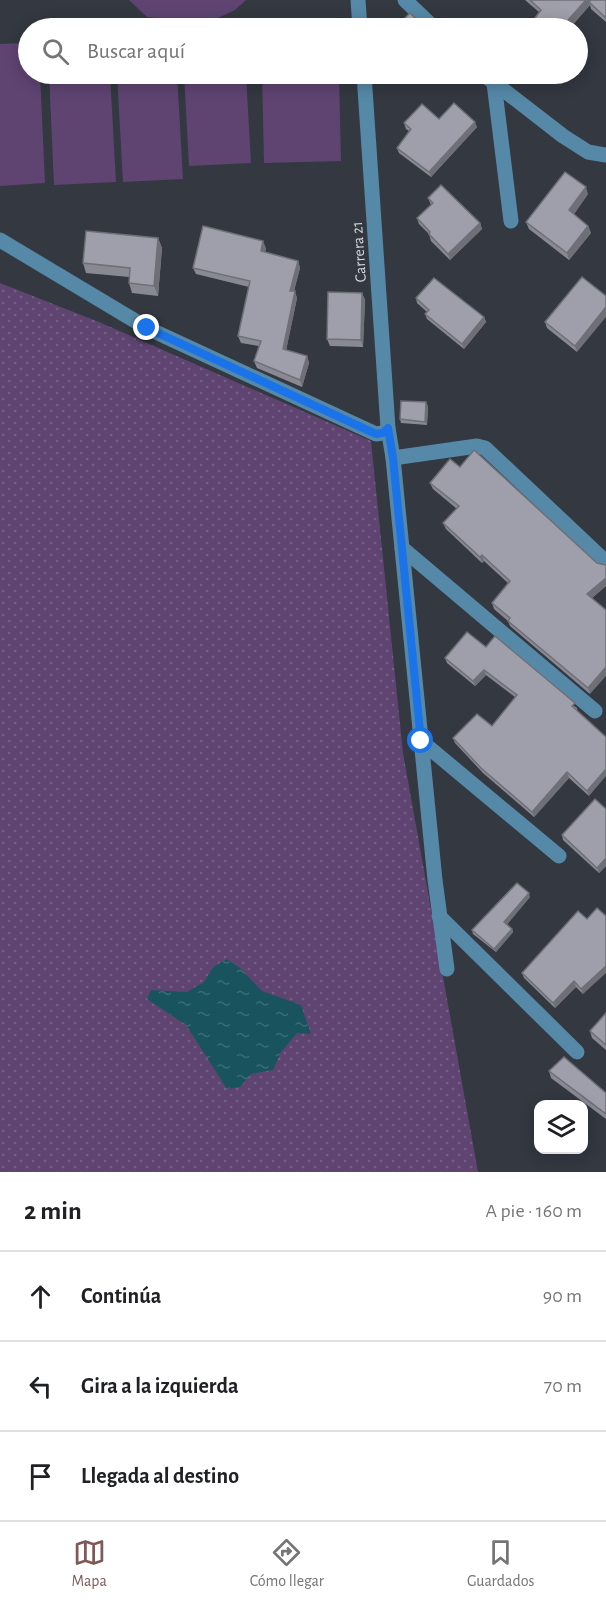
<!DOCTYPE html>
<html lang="es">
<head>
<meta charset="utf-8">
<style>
  body { margin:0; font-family:"Alegreya Sans",sans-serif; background:#f2f2f2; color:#202124 }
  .controls { position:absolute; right:18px; bottom:18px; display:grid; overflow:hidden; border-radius:12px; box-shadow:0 3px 15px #0003 }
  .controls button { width:54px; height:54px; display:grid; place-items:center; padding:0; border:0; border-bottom:2px solid #e0e0e0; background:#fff; color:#202124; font:30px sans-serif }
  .stop { position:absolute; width:18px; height:18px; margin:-14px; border:4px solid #1a73e8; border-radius:50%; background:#fff }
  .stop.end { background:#1a73e8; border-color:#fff; box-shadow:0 2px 6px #0008 }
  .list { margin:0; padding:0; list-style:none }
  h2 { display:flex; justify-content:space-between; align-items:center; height:78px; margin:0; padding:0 24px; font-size:26px }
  h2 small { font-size:20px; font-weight:400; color:#757577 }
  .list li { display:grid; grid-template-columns:39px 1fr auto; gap:18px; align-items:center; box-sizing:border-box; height:90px; padding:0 24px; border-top:2px solid #e0e0e0 }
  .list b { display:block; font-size:22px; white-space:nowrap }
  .list em { font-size:20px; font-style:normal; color:#757577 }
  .icon { flex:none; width:33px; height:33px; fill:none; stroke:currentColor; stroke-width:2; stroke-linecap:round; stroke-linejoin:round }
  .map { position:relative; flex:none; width:606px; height:1172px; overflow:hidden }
  .search { position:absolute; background:#fff; box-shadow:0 3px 15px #0003; left:18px; right:18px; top:18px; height:66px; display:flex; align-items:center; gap:15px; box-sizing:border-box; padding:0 21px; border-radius:33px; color:#757577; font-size:22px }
  .sheet { height:348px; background:#fff }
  nav { display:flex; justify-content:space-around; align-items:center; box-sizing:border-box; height:84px; border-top:2px solid #e0e0e0; background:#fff; font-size:16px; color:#757577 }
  nav a { display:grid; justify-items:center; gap:3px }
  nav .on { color:#805857 }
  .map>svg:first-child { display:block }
  .grass { fill:url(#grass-dots) }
  .pitch { fill:#5f4472 }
  .water { fill:url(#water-ripples) }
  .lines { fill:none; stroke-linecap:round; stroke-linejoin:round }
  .minor { stroke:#5689a8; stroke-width:15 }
  .wall { fill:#898993 }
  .shaded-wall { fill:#6f6f78 }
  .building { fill:#9f9fab; stroke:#6f6f78; stroke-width:1.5 }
  .route { stroke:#1a73e8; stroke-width:8 }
  .labels { text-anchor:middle; stroke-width:6; stroke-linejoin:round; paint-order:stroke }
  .street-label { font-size:16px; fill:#d4d8dd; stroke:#333841 }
</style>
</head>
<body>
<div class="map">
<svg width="606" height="1172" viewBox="0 0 606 1172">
  <defs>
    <pattern id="grass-dots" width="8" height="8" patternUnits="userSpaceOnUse" patternTransform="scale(1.5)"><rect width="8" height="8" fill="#5f4472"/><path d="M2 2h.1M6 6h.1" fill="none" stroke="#755e86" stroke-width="1.8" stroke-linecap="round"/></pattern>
    <pattern id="water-ripples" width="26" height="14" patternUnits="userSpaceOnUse" patternTransform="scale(1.5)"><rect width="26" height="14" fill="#19545e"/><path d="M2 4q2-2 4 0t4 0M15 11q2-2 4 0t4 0" fill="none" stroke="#3a6c75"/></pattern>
  </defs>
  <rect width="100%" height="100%" fill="#333841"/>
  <path class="grass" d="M0 283 99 322 371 441 403 753 478 1172H0Z"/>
  <g class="pitch">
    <path d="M129 0H246L235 10 207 23 147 17Z"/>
    <path d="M28 43V74H40L45 183 0 186V44Z"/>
    <path d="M49 74H110L116 182 54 185Z"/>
    <path d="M117 74H177L183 179 123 182Z"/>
    <path d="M184 74H246L251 163 189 166Z"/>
    <path d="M262 74H339L341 161 264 163Z"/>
  </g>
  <path class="water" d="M227 959 240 968 262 991 301 1005 311 1034 297 1033 281 1052 273 1070 251 1074 240 1087 227 1089 186 1025 147 999 151 990 187 992 204 982 213 967Z"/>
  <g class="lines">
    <g class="minor">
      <path d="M358 0 360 28"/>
      <path d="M405 0 434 28"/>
      <path d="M364 74 388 428 393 458 435 880 447 969"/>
      <path d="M483 74 563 136 588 152 606 155"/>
      <path d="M494 83 511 221"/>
      <path d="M0 240 147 328 376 434 383 433 388 428"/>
      <path d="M393 458 477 446 485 448 606 562"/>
      <path d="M402 548 595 711"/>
      <path d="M421 741 559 856"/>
      <path d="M439 916 577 1052"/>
    </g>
  </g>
  <g class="wall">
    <path d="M525 0H606V22L591 9 590 5 570 28H542L537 24 535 18 539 12Z"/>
    <path d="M439 119 477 127 431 177 399 153 397 148 409 131 406 129 404 123Z"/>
    <path d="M588 194 574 214 588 226 591 233 569 260 529 229 526 222Z"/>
    <path d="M428 198 480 223 482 229 450 260 431 241 429 234 419 224 417 218 431 205Z"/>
    <path d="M158 238 162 248 158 296 132 293 129 283V277L86 273 83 263Z"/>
    <path d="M266 248 265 252 298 261 300 268 294 291 297 298 286 350 307 356 309 363 302 387 257 368 254 361 259 346 241 343 238 336 249 287 196 274 193 268Z"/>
    <path d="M582 277 577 352 547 328 545 322Z"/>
    <path d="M362 293 365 300 363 347 330 346 327 339Z"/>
    <path d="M416 298 484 317 486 322 464 349 427 319 425 314 427 312 417 303Z"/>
    <path d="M428 406 427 425 401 423 400 419Z"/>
    <path d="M460 467 597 563 606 565V586L592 598 590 694 510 626 508 621 494 609 492 603 508 583 484 561 482 563 446 529 443 523 457 509 433 489 430 483Z"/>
    <path d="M486 647 577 708 589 796 569 778 534 817 483 773 455 743 453 738 492 726 515 697 486 675 475 686 447 663 445 658Z"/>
    <path d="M606 809V866L599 873 563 840 562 835Z"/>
    <path d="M530 897 507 924 512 929 513 932 496 952 473 934 472 930Z"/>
    <path d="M578 911 583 994 576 987 555 1008 524 978 522 973Z"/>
    <path d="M606 1013V1050L592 1038 590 1031Z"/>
    <path d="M549 1071 606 1093V1119L551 1078Z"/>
  </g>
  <g class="shaded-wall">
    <path d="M586 0H590L591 3 589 2 590 5 570 28H561Z"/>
    <path d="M475 122 477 127 431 177 429 172Z"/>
    <path d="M586 187 588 194 572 217 569 210Z"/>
    <path d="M480 223 482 229 450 260 448 254Z"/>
    <path d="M588 226 591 233 569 260 567 253Z"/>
    <path d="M158 238 162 248 158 296 154 286Z"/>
    <path d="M263 241 266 248 263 258 261 251Z"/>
    <path d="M298 261 300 268 292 298 290 291Z"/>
    <path d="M295 291 297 298 285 356 283 349Z"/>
    <path d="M362 293 365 300 363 347 361 340Z"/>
    <path d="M606 307V317L577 352 575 346Z"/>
    <path d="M484 317 486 322 464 349 462 344Z"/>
    <path d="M307 356 309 363 302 387 300 380Z"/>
    <path d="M426 402 428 406 427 425 425 422Z"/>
    <path d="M482 555 484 561 482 563 480 557Z"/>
    <path d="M606 578V586L589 600 587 594Z"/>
    <path d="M606 667V676L590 694 588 688Z"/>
    <path d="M484 670 486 675 475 686 473 681Z"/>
    <path d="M606 769V776L589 796 587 791Z"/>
    <path d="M567 772 569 778 534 817 532 812Z"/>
    <path d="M606 858V866L599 873 597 868Z"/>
    <path d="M529 893 530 897 506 926 504 922Z"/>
    <path d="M512 929 513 932 496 952 494 949Z"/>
    <path d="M606 966V973L583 994 581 989Z"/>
    <path d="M574 981 576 987 555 1008 553 1003Z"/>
  </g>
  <g class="building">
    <path d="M530 0H586L561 28H547L535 18 541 10Z"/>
    <path d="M591 0H606V18L589 2Z"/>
    <path d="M410 13 425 28H426H395Z"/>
    <path d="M454 103 475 122 429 172 397 148 411 129 404 123 422 104 439 119Z"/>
    <path d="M565 172 586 187 569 210 588 226 567 253 526 222Z"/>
    <path d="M441 185 480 223 448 254 429 234 430 232 417 218 433 203 428 198Z"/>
    <path d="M203 226 263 241 261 251 298 261 290 291H295L283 349 307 356 300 380 254 361 261 341 238 336 250 281 193 268Z"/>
    <path d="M86 231 158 238 154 286 129 283 130 268 83 263Z"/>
    <path d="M582 277 606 296V307L575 346 545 322Z"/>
    <path d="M434 278 484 317 462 344 425 314 429 310 416 298Z"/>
    <path d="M328 292 362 293 361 340 327 339Z"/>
    <path d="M401 401 426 402 425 422 400 419Z"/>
    <path d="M474 450 597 563 606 565V578L587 594 606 610V667L588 688 508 621 510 618 492 603 510 581 482 555 480 557 443 523 459 506 430 483 450 459 460 467Z"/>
    <path d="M467 632 486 647 495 636 575 703 572 706 606 737V769L587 791 567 772 532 812 481 768 453 738 477 714 492 726 517 695 484 670 473 681 445 658Z"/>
    <path d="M595 799 606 809V858L597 868 562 835Z"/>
    <path d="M517 883 529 893 504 922 512 929 494 949 472 930Z"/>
    <path d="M597 908 606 916V966L581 989 574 981 553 1003 522 973 578 911 587 919Z"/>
    <path d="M606 1013V1045L590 1031Z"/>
    <path d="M564 1057 606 1093V1114L549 1071Z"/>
  </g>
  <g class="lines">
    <path class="route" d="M147 328 376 434 383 433 388 428 393 458 421 741"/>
  </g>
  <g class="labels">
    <g class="street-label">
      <text transform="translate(358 252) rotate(-94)" y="6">Carrera 21</text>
    </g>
  </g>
</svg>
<div class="controls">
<button><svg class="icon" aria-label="layers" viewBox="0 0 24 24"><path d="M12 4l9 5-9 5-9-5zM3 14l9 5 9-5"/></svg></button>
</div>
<div class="stop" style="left:421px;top:741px"></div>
<div class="stop end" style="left:147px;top:328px"></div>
<div class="search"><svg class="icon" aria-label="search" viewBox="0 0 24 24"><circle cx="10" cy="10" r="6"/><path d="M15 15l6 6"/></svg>Buscar aquí</div>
</div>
<section class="sheet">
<h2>2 min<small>A pie · 160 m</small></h2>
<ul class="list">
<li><svg class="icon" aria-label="ahead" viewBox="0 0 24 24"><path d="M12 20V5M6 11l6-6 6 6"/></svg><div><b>Continúa</b></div><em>90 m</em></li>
<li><svg class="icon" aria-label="left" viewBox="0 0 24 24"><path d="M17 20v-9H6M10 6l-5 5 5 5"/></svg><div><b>Gira a la izquierda</b></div><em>70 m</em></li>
<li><svg class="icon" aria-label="arrive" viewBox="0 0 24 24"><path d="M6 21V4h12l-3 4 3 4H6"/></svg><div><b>Llegada al destino</b></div></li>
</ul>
</section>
<nav>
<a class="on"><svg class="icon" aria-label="map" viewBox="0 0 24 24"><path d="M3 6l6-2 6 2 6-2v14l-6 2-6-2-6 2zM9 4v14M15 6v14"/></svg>Mapa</a>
<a><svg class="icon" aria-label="directions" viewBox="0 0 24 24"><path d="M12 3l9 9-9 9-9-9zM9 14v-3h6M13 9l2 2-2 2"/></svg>Cómo llegar</a>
<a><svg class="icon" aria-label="saved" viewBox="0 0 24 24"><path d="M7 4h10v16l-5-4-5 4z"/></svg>Guardados</a>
</nav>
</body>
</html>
